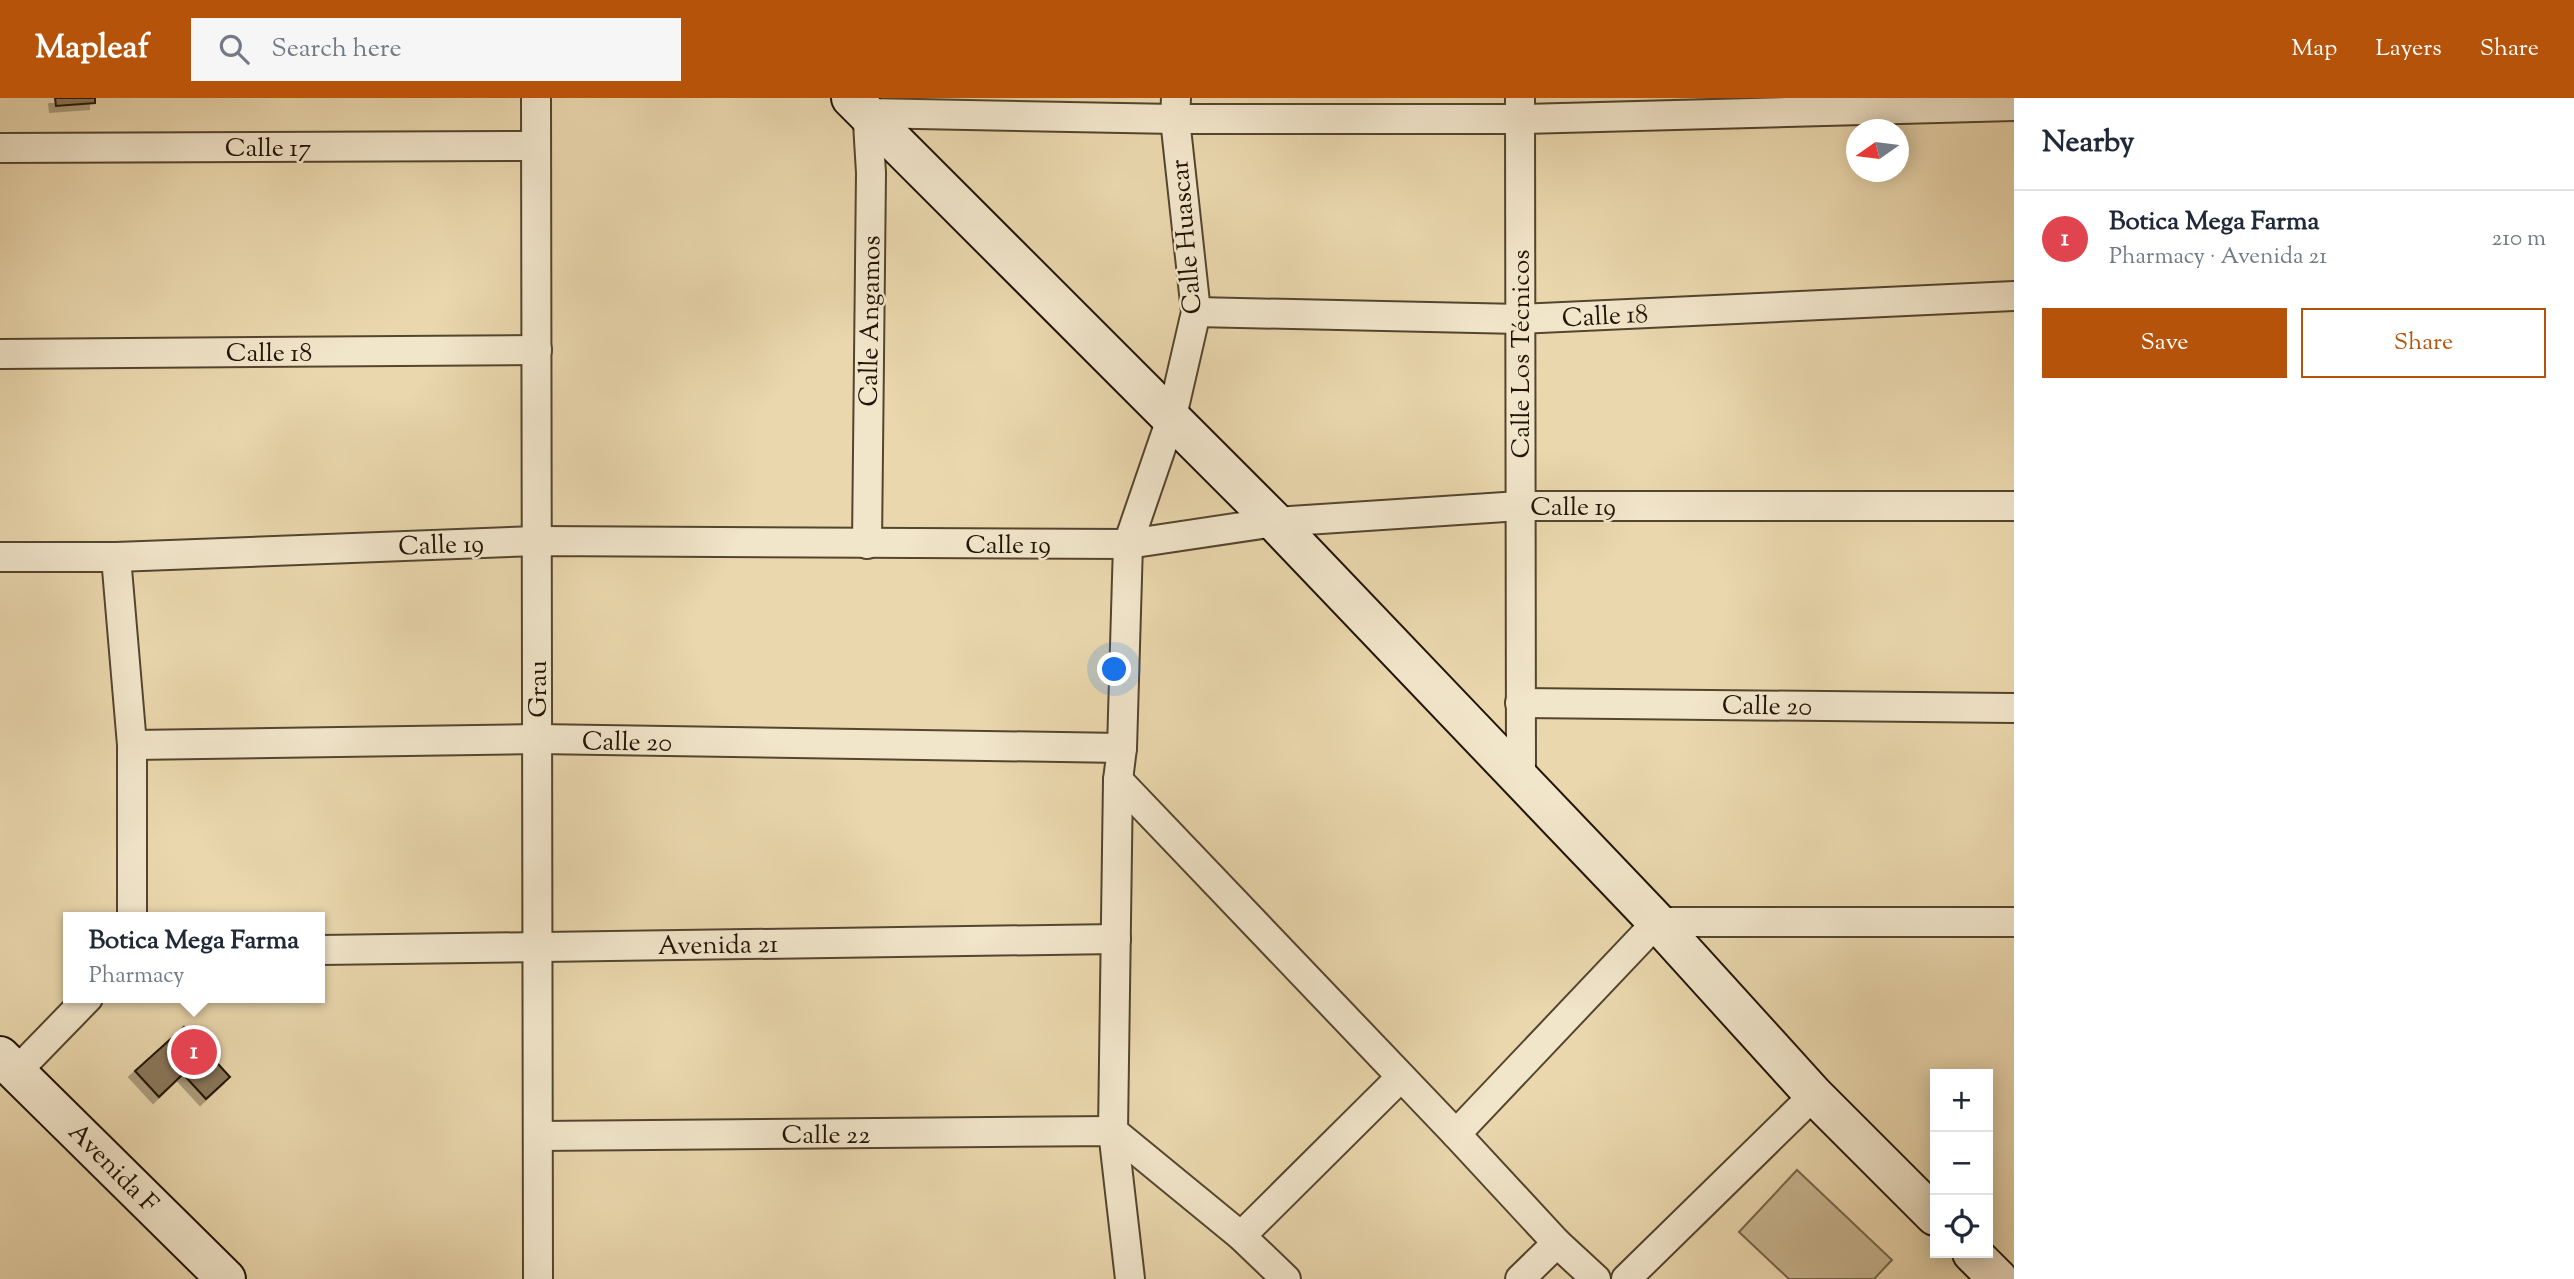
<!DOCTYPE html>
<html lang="en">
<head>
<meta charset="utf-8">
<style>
  body { margin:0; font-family:"Sorts Mill Goudy",serif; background:#f6f6f7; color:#1f2937 }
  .controls { position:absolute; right:21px; bottom:21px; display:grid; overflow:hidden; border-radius:0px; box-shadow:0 4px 18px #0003 }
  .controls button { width:63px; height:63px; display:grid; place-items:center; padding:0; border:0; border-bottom:2px solid #e0e1e3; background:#fff; color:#1f2937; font:35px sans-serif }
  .compass { position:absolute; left:1846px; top:21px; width:63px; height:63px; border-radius:50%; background:#fff; box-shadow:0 4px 18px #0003; rotate:256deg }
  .you { position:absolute; left:1115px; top:572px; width:24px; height:24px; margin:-18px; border:5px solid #fff; border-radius:50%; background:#1a73e8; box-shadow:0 0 0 10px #1a73e833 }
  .badge { display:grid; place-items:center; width:46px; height:46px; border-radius:50%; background:#b45309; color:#fff; font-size:23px; font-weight:700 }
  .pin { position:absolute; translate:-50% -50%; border:4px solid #fff; box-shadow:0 2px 7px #0006 }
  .popup { position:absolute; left:63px; top:814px; width:262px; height:91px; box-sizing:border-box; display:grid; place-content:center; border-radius:0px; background:#fff; filter:drop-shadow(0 2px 5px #0005); font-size:23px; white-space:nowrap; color:#747a83 }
  .popup b { font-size:26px; color:#1f2937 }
  .popup::after { content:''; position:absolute; left:50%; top:100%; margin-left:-14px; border:14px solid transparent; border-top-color:#fff }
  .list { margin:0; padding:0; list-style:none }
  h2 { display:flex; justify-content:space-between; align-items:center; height:91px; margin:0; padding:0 28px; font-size:30px }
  h2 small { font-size:23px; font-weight:400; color:#747a83 }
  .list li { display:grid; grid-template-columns:46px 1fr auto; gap:21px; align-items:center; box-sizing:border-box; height:98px; padding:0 28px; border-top:2px solid #e0e1e3 }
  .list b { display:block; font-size:26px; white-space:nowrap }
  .list p { margin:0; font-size:23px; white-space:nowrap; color:#747a83 }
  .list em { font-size:23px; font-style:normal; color:#747a83 }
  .actions { display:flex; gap:14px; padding:21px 28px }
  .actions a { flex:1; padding:16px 0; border:2px solid #b45309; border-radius:0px; text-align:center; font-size:24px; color:#b45309 }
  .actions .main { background:#b45309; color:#fff }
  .icon { flex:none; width:38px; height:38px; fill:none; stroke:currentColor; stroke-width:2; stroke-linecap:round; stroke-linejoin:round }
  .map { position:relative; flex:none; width:2014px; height:1181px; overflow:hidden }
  header { display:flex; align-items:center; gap:42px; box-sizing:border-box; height:98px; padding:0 35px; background:#b45309; color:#fff }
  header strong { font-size:33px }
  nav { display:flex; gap:38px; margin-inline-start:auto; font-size:24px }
  .search { width:490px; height:63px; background:#f6f6f7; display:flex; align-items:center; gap:18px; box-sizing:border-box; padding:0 24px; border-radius:0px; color:#747a83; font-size:26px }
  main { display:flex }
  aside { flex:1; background:#fff }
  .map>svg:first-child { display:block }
  .green { fill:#c8b690; stroke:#75654a; stroke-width:2 }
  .building { fill:#8a795c; stroke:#221405; stroke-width:2; filter:url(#shadow) }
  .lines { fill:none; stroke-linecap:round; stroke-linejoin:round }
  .street-casing { stroke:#54452f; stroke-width:32 }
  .secondary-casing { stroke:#221405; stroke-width:42 }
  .street { stroke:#f1e5ca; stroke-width:28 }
  .secondary { stroke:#f1e5ca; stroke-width:38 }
  .labels { text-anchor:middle; stroke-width:5; stroke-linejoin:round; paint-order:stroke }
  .street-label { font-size:26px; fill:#221405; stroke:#f1e5ca }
</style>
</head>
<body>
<header>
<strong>Mapleaf</strong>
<div class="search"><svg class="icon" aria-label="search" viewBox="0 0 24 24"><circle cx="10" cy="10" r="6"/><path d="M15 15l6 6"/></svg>Search here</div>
<nav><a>Map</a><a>Layers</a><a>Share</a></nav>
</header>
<main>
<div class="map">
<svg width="2014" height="1181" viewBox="0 0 2014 1181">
  <defs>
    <filter id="shadow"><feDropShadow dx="-6" dy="6" stdDeviation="0" flood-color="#0004"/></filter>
  </defs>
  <rect width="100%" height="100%" fill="#ead7ad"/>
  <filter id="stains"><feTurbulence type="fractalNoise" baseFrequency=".00286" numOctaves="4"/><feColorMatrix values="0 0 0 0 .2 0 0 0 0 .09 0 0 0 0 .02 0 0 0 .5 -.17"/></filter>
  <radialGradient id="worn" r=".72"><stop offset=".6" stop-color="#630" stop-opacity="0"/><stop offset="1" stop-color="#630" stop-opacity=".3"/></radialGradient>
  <path class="green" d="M1797 1072 1892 1162 1874 1181H1789L1739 1134Z"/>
  <g class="building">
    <path d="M55 0H95V5L56 8Z"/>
    <path d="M184 929 230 979 206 1001 183 976 159 999 135 973Z"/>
  </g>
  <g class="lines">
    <g class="street-casing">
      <g id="street">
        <path d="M536 0 538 1181"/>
        <path d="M1520 0 1521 680"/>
        <path d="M867 8 871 75 867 446"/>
        <path d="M867 15 1175 21H1520L2014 8"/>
        <path d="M0 50 536 48"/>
        <path d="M1196 214 1520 221 2014 198"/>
        <path d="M0 256 537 252"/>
        <path d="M0 459H116L537 443 1128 446 1275 424 1520 408H2014"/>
        <path d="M116 459 132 647V819"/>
        <path d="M1520 605 2014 610"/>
        <path d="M132 647 537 641 1122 650"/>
        <path d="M1118 682 1456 1036 1557 1145 1596 1181"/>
        <path d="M320 852 1116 841"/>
        <path d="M17 973 88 900"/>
        <path d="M1456 1036 1657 824H2014"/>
        <path d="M538 1038 1113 1033 1241 1138 1286 1181"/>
        <path d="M1241 1138 1401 979"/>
        <path d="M1130 1181 1113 1033 1118 682 1122 650 1128 446 1172 318 1196 214 1175 21 1176 0"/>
        <path d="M1520 1181 1557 1145"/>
        <path d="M1626 1181 1814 997"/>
      </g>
    </g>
    <g class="secondary-casing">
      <g id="secondary">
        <path d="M851 0 1275 424 1657 824 1814 997 1935 1118"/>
        <path d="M0 958 226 1181"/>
        <path d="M1972 1155 1998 1181"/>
      </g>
    </g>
    <use href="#street" class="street"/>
    <use href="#secondary" class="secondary"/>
  </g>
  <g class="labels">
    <g class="street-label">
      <text x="268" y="58">Calle 17</text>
      <text transform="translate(1185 139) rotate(-95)" y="9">Calle Huascar</text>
      <text transform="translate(1605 217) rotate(-3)" y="9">Calle 18</text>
      <text transform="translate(869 223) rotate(-89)" y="9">Calle Angamos</text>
      <text x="269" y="263">Calle 18</text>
      <text transform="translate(1520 256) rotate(-90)" y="9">Calle Los Técnicos</text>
      <text x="1573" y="417">Calle 19</text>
      <text transform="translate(441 446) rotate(-2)" y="9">Calle 19</text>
      <text x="1008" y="455">Calle 19</text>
      <text transform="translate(537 591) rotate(-90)" y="9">Grau</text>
      <text transform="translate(1767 607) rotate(1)" y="9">Calle 20</text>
      <text transform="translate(627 643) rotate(1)" y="9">Calle 20</text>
      <text transform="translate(718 846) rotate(-1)" y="9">Avenida 21</text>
      <text x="826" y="1045">Calle 22</text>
      <text transform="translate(114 1069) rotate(45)" y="9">Avenida F</text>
    </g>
  </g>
  <rect width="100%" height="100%" filter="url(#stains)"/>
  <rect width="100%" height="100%" fill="url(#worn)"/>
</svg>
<div class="controls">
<button>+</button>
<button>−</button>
<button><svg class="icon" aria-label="locate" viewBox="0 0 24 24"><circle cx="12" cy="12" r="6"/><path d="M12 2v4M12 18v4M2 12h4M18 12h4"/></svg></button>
</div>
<svg class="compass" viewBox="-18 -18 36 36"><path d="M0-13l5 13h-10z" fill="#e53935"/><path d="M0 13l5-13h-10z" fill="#747a83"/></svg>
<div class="you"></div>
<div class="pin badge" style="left:194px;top:954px;background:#e0444e">1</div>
<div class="popup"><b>Botica Mega Farma</b>Pharmacy</div>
</div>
<aside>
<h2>Nearby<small></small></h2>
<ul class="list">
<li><span class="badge" style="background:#e0444e">1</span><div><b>Botica Mega Farma</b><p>Pharmacy · Avenida 21</p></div><em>210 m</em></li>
</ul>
<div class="actions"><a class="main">Save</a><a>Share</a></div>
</aside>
</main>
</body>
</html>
